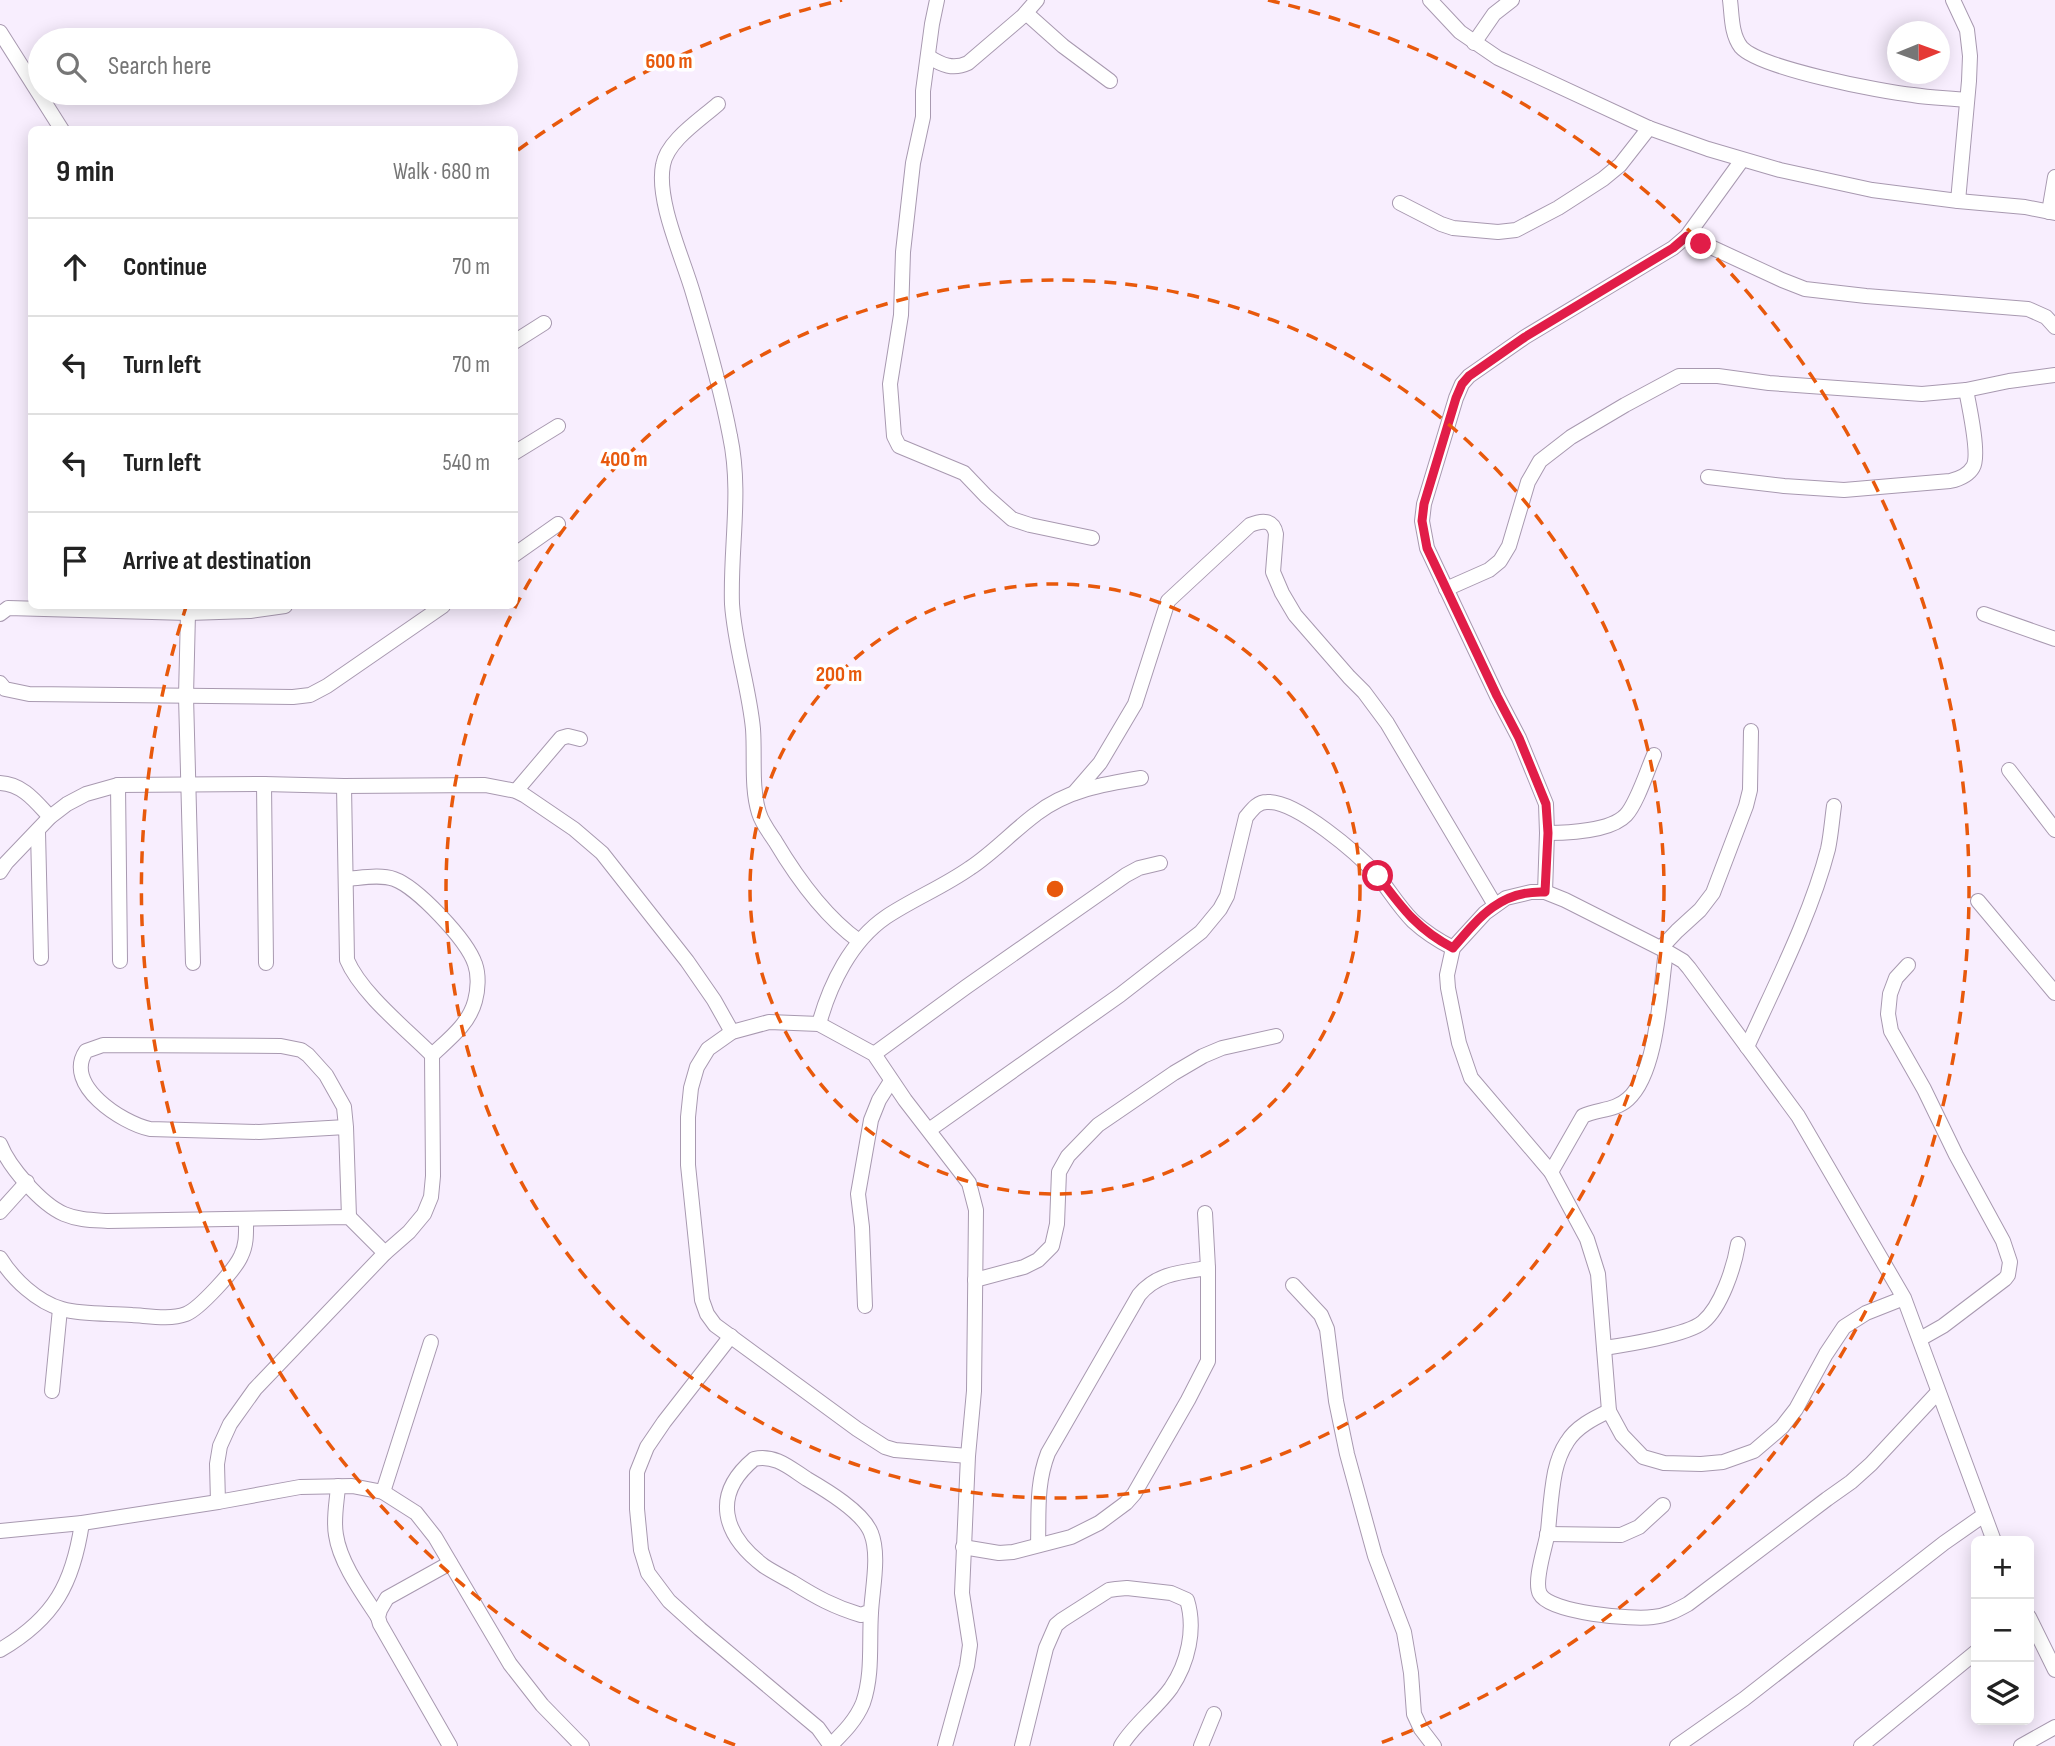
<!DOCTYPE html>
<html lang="en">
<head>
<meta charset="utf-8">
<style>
  body { margin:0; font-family:"Sofia Sans Condensed",sans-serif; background:#f2f2f2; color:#222 }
  .controls { position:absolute; right:21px; bottom:21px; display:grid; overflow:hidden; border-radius:10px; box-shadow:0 4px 18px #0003 }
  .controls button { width:63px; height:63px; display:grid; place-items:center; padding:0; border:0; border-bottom:2px solid #e0e0e0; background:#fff; color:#222; font:35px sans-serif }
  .compass { position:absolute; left:1887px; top:21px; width:63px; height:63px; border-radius:50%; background:#fff; box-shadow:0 4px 18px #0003; rotate:89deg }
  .stop { position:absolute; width:21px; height:21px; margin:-16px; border:5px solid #e11d48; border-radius:50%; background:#fff }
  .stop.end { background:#e11d48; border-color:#fff; box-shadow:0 2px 7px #0008 }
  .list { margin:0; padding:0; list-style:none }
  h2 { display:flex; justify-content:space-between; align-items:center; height:91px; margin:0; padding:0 28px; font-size:30px }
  h2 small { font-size:23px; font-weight:400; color:#767676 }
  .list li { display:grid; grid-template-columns:46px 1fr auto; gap:21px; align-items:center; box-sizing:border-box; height:98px; padding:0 28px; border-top:2px solid #e0e0e0 }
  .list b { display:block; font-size:26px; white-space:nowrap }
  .list em { font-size:23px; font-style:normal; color:#767676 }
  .icon { flex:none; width:38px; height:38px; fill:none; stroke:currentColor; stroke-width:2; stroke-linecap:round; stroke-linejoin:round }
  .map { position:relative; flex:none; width:2055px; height:1746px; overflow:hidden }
  .search { position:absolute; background:#fff; box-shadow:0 4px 18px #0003; left:28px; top:28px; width:490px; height:77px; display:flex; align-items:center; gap:18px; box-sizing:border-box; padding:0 24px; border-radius:38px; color:#767676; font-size:26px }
  .panel { position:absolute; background:#fff; box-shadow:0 4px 18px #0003; left:28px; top:126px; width:490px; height:483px; border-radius:10px }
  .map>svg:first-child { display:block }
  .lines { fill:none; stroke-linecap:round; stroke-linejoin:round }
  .minor-casing { stroke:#a899b0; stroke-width:16 }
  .minor { stroke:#fff; stroke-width:14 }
  .route { stroke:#e11d48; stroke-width:9 }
  .ring { fill:none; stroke:#e8590c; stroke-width:3.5; stroke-dasharray:12 9 }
  .centre { fill:#e8590c; stroke:#fff; stroke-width:3.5 }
  .ring-label { font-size:21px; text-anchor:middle; font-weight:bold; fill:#e8590c; stroke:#fff; stroke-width:7; stroke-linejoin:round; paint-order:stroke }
</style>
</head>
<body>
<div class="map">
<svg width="2055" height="1746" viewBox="0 0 2055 1746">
  <rect width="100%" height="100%" fill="#f8eefe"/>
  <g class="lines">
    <g class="minor-casing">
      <g id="minor">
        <path d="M937 0 932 24 923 91V117L913 163 903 252 901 315 890 384 894 436 899 446 964 473 986 496 1012 519 1030 525 1092 538"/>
        <path d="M1430 0 1460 32 1498 58 1649 128 1708 149 1780 170 1872 190 1958 201 2025 207 2055 213"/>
        <path d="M1730 0C1732 15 1731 34 1741 47 1759 68 1882 92 1913 95 1931 98 1949 98 1967 100"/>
        <path d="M1953 0 1967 30 1970 56 1969 81 1958 201"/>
        <path d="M1026 13 1063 46 1110 81"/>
        <path d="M0 32 62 130"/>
        <path d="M1474 43 1494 14 1512 0"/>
        <path d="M929 57C942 65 953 70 968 63L1023 16 1037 0"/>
        <path d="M718 104C700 120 667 141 663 165 656 201 683 258 693 293 707 340 721 388 730 436 742 492 730 548 732 604 735 647 749 687 753 729 755 756 751 788 759 813 762 823 769 832 775 841 797 878 824 916 859 941"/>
        <path d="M1400 203 1441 224 1453 228 1498 232 1516 230 1558 208 1603 179 1620 165 1649 128"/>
        <path d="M2049 212 2055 177"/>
        <path d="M1687 236 1782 280 1805 289 1866 296 2028 309 2046 317 2055 327"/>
        <path d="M514 342 544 323"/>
        <path d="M514 453 558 426"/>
        <path d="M1708 477 1784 486 1844 490 1950 481C1959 479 1968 476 1973 467 1980 456 1969 405 1966 390"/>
        <path d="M514 555 558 524"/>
        <path d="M1446 589 1489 570 1500 561 1509 546 1528 482 1540 461 1571 437 1625 405 1679 376H1718L1769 383 1922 394 1966 390 2009 381 2055 375"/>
        <path d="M188 613 186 696 193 963"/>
        <path d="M0 614 8 608 188 613 250 611 285 606"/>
        <path d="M1984 614 2055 639"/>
        <path d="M0 683 5 689 29 694 293 697 310 695 327 686 443 606"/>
        <path d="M2009 770 2055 830"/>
        <path d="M0 783C23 784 36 802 50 817"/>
        <path d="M264 784 266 963"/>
        <path d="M118 785 120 961"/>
        <path d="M516 791 561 738 568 736 580 739"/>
        <path d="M1074 793 1100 763 1135 704 1168 601 1250 525C1262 520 1273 519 1276 534L1273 572 1282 593 1295 615 1349 677 1364 692 1387 723 1495 905"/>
        <path d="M38 832 41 958"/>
        <path d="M1547 833C1568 833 1611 831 1626 815 1637 803 1647 771 1654 755"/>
        <path d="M0 872 6 863 50 817 67 804 86 794 118 785 264 784 344 786 485 785 516 791 524 795 574 829 602 853 687 961 714 1000 732 1032"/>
        <path d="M346 879C361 878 380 874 394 879 417 887 467 940 475 964 479 975 478 990 475 1001 469 1024 449 1039 432 1055"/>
        <path d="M1545 892 1547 833 1546 804 1519 738 1497 696 1427 548 1422 521 1424 504 1456 398 1462 384 1469 376 1525 337 1673 248 1687 236 1742 160"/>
        <path d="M1978 901 2055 993"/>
        <path d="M1661 948 1677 931 1700 910 1713 893 1746 806 1750 790 1751 731"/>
        <path d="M1908 965 1896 978 1890 994 1888 1014 1891 1031 1924 1089 1956 1155 2003 1241 2010 1262 2008 1275 2005 1279 1943 1326 1920 1339"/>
        <path d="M819 1024C830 984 851 941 886 917 913 899 943 887 970 868 993 853 1013 831 1036 814 1067 790 1104 784 1141 778"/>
        <path d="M1747 1047C1775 985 1811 915 1828 849 1831 835 1832 820 1834 806"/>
        <path d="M874 1054 966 987 1126 875 1139 868 1160 863"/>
        <path d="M346 1127 259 1132 150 1129C122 1123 63 1085 86 1051L103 1045 281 1046 301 1050 308 1055 326 1075 344 1107 346 1127 349 1217"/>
        <path d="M929 1130 1120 995 1201 932 1220 909 1227 896 1246 817C1252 810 1257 802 1267 802 1296 800 1358 854 1377 875 1389 890 1399 907 1413 921 1425 932 1439 941 1453 948"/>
        <path d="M0 1144C9 1167 41 1204 64 1214 78 1220 93 1220 108 1221L349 1217 385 1253"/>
        <path d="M1551 1172 1583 1116C1597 1109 1615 1111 1628 1099 1658 1072 1660 991 1666 951"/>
        <path d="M0 1212 27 1182"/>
        <path d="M0 1258C13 1279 37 1302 62 1309 84 1315 109 1313 132 1315 149 1316 170 1320 186 1314 199 1309 235 1270 241 1256 247 1244 246 1232 246 1219"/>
        <path d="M975 1280 1024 1267 1038 1260 1052 1246 1057 1224 1059 1172 1068 1156 1098 1125 1174 1073 1203 1056 1222 1048 1276 1036"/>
        <path d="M1293 1285 1321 1315 1327 1329 1336 1401 1347 1454 1375 1556 1404 1632 1411 1673 1414 1714 1421 1729 1434 1746"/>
        <path d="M1904 1298 1866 1313 1844 1327 1826 1354 1796 1409 1782 1427 1754 1451 1723 1462 1701 1464 1664 1463 1643 1457 1622 1435 1609 1411 1598 1274 1587 1239 1551 1172 1471 1078 1459 1043 1448 988 1447 975 1453 948 1485 913 1506 898 1531 892H1545L1565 900 1666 951 1683 961 1689 968 1798 1116 1904 1298 1994 1541"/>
        <path d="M865 1306 862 1227 858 1194 871 1120 879 1100 891 1081"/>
        <path d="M731 1336 664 1422 647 1447 637 1472V1509L641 1550 648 1573 669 1601 700 1629 818 1728 831 1746"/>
        <path d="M1604 1348C1625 1345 1688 1335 1703 1322 1721 1307 1734 1268 1738 1244"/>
        <path d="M52 1391 60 1309"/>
        <path d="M1609 1411C1594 1418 1576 1427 1567 1442 1561 1451 1557 1463 1555 1472 1551 1492 1550 1511 1548 1531 1546 1546 1533 1581 1540 1594 1550 1613 1633 1620 1653 1617 1666 1616 1677 1610 1688 1604L1827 1499 1851 1482 1871 1464 1938 1392"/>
        <path d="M338 1486C337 1502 333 1519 336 1535 340 1563 363 1594 378 1617"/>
        <path d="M383 1492 431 1342"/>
        <path d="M218 1502 217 1464 220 1446 230 1424 255 1389 385 1253 409 1232 424 1214 431 1197 433 1176 432 1055C406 1029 361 993 347 960L344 786"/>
        <path d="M0 1531 82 1523 218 1502 300 1487 352 1486 383 1492 416 1513 435 1537 510 1664 542 1705 582 1746"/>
        <path d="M1547 1534 1621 1535 1639 1527 1663 1505"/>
        <path d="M1038 1545C1039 1512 1036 1484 1048 1453L1139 1295C1157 1273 1182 1272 1208 1268"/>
        <path d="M963 1547 999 1553 1013 1552 1071 1537 1099 1523 1126 1503 1134 1494 1188 1400 1208 1361V1268L1205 1213"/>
        <path d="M450 1563 387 1598 380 1610 378 1617 380 1624 450 1746"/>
        <path d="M2029 1617 2055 1670"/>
        <path d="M0 1650C55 1618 73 1583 82 1523"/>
        <path d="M831 1745C844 1732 856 1720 863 1703 873 1674 869 1643 871 1613 872 1590 880 1555 871 1533 863 1512 826 1490 807 1479 790 1468 775 1454 754 1459 711 1495 723 1535 764 1566 773 1572 783 1577 792 1582 816 1597 834 1607 861 1615L871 1611"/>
        <path d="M945 1746 967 1666 970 1645 962 1593 968 1456 974 1391 976 1210 969 1183 905 1100 874 1054 819 1024 769 1022 732 1032 708 1049 697 1067 691 1088 688 1117V1165L702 1300 707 1314 715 1325 857 1429 885 1447 895 1450 968 1456"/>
        <path d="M1022 1746 1046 1648 1056 1625 1062 1620 1109 1590 1116 1589 1127 1588 1171 1593 1187 1600C1196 1629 1188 1663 1171 1688 1156 1709 1134 1724 1121 1746"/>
        <path d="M1201 1746 1214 1714"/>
        <path d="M1677 1746 1744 1699 1944 1543 1984 1515"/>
        <path d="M1861 1746 1976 1652"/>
        <path d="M2021 1746 2055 1727"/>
      </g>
    </g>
    <use href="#minor" class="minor"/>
  </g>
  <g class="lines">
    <path class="route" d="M1378 876C1402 908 1417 929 1453 948 1479 917 1501 890 1545 892L1548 833 1546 804 1519 738 1497 696 1427 548 1422 521 1424 504 1456 398 1462 384 1469 376 1525 337 1673 248 1687 236 1701 244"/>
  </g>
  <g class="ring">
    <circle cx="1055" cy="889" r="305"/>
    <circle cx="1055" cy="889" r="609"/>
    <path d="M735 1745A914 914 0 0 1 186 607M518 150A914 914 0 0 1 842 0M1268 0A914 914 0 0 1 1375 1745"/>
  </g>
  <circle cx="1055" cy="889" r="10" class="centre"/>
  <g class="ring-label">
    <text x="669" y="68">600 m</text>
    <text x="624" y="466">400 m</text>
    <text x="839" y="681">200 m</text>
  </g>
</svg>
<div class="controls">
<button>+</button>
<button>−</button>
<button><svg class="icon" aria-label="layers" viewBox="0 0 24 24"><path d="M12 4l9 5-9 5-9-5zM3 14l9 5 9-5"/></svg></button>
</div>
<svg class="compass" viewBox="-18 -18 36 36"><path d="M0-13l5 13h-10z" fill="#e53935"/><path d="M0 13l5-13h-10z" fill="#767676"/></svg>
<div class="stop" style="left:1378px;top:876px"></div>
<div class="stop end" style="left:1701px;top:244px"></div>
<div class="search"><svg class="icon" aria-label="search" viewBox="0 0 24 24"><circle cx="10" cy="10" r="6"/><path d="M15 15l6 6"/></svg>Search here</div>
<section class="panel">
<h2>9 min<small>Walk · 680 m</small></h2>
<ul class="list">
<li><svg class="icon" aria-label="ahead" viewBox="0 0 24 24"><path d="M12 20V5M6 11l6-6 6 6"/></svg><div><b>Continue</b></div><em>70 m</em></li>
<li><svg class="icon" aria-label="left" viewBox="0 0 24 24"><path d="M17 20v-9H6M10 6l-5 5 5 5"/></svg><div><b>Turn left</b></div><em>70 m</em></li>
<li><svg class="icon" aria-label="left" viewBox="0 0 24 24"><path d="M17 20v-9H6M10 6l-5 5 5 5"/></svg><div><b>Turn left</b></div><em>540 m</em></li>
<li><svg class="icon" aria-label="arrive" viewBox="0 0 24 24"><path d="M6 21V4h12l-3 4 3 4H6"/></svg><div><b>Arrive at destination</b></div></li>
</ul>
</section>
</div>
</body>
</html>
